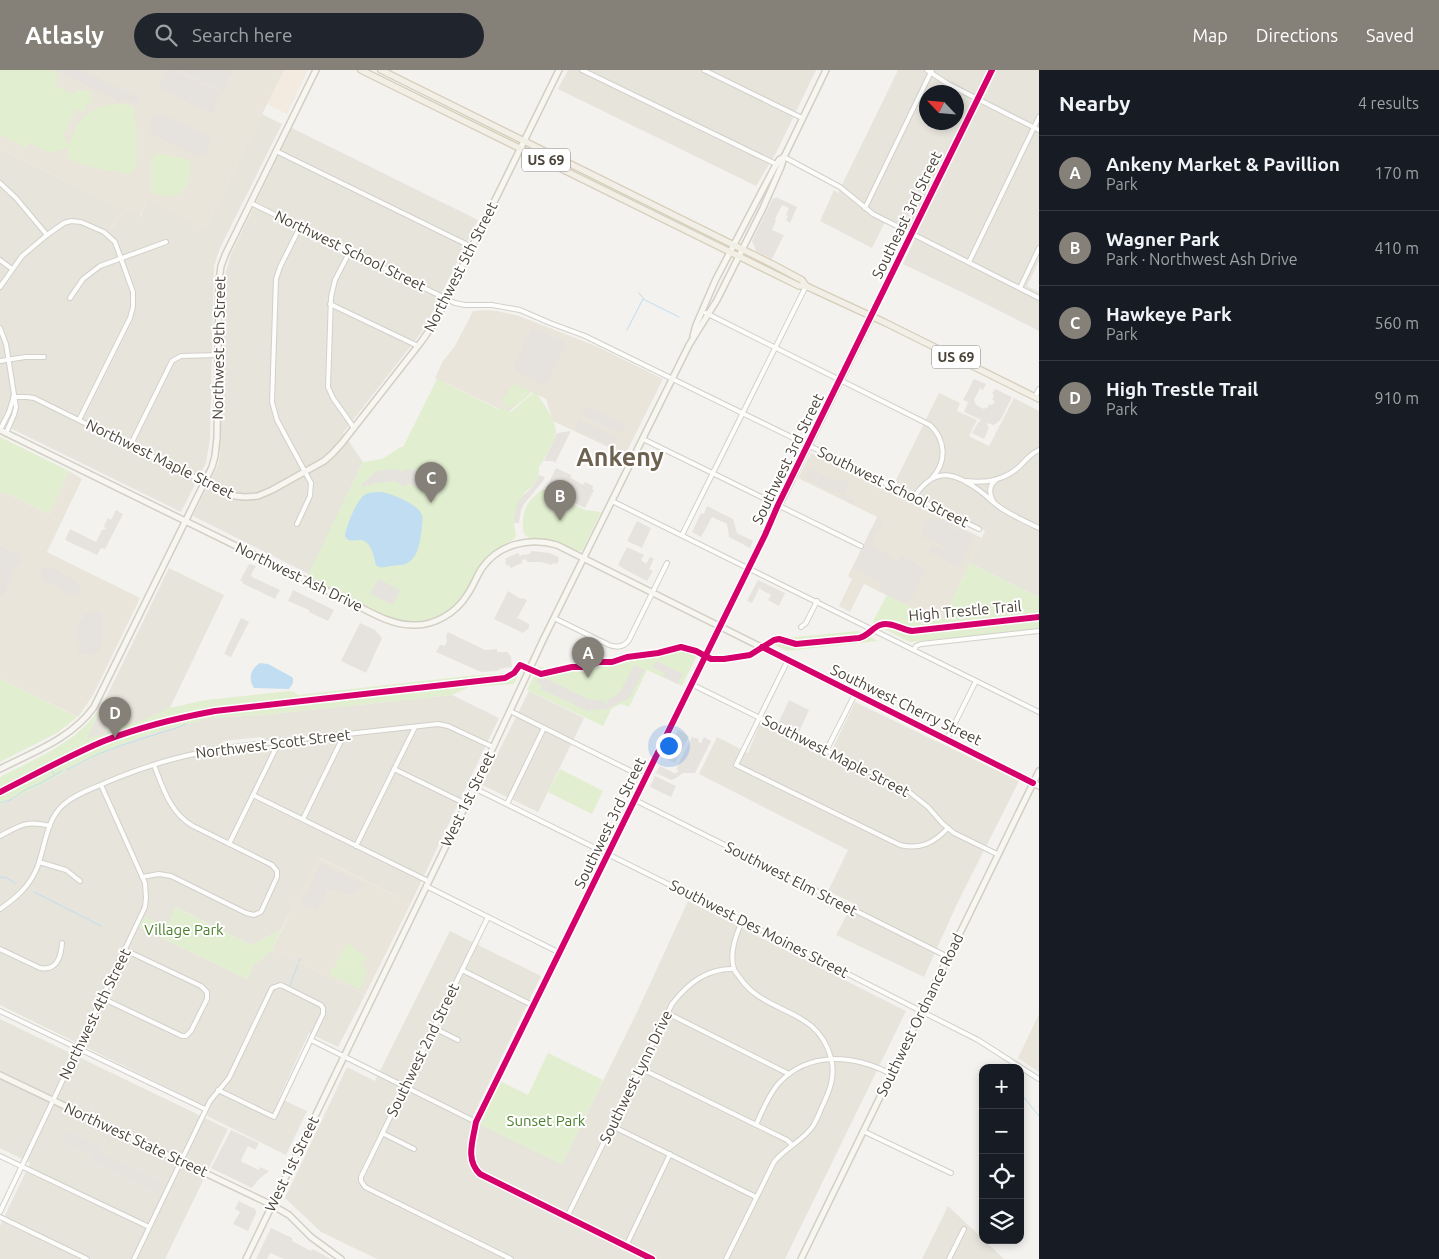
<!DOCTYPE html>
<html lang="en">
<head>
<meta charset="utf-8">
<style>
  body { margin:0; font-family:Ubuntu,sans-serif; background:#20242c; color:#f1f3f6 }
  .controls { position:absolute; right:15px; bottom:15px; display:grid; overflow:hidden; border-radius:10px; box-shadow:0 2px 8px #0003 }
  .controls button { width:45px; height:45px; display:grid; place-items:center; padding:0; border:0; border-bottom:1px solid #363941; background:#171b24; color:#f1f3f6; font:25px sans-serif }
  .compass { position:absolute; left:919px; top:15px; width:45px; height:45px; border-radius:50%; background:#171b24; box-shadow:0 2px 8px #0003; rotate:296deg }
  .you { position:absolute; left:668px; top:675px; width:18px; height:18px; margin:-12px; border:4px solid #fff; border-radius:50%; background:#1a73e8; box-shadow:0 0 0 8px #1a73e833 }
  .badge { display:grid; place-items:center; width:32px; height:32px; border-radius:50%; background:#868178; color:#fff; font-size:16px; font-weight:700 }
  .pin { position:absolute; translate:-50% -41px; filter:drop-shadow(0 1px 2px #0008) }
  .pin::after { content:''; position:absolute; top:26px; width:18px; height:15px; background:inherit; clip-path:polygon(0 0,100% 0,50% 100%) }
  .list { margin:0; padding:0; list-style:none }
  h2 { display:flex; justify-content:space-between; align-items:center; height:65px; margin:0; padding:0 20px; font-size:21px }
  h2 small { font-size:16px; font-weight:400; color:#9ea1a6 }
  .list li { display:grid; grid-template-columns:32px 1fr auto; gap:15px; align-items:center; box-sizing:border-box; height:75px; padding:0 20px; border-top:1px solid #363941 }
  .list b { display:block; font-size:19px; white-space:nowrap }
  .list p { margin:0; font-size:16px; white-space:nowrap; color:#9ea1a6 }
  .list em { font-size:16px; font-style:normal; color:#9ea1a6 }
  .icon { flex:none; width:28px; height:28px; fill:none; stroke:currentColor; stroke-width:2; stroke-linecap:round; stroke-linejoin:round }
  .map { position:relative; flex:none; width:1039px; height:1189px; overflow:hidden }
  header { display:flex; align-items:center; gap:30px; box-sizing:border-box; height:70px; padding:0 25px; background:#868178; color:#fff }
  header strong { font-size:24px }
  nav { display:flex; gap:28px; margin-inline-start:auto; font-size:18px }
  .search { width:350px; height:45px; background:#20242c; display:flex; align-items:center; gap:12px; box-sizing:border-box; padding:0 18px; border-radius:28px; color:#9ea1a6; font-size:19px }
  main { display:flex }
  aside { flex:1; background:#171b24 }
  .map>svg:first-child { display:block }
  .residential { fill:#e7e4dc; fill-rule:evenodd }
  .commercial { fill:#f3ebdf }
  .education { fill:#eae5da }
  .green { fill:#e1eecf }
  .parking { fill:#e6e3df }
  .water { fill:#c0ddf1 }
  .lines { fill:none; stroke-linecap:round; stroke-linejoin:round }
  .stream { stroke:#c0ddf1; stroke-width:1 }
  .street-casing { stroke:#d2d0cb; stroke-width:6 }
  .secondary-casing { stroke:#d3cfc5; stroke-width:8 }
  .primary-casing { stroke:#d6cebb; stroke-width:8 }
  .street { stroke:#fdfdfc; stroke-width:4 }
  .secondary { stroke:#f7f6f1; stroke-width:5 }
  .primary { stroke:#f2efe6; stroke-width:5.5 }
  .cycleway-casing { stroke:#fff; stroke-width:9 }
  .cycleway { stroke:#d6006c; stroke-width:6 }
  .labels { text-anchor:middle; stroke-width:4; stroke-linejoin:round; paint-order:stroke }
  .shield { fill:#fff; stroke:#817c74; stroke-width:1 }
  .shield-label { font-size:14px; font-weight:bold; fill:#4b4439 }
  .street-label { font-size:15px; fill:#4b4439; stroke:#fff }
  .park-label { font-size:15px; fill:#4a7f2a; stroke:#fff }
  .town-label { font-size:25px; font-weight:bold; fill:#6e6250; stroke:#fff }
</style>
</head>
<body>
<header>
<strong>Atlasly</strong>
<div class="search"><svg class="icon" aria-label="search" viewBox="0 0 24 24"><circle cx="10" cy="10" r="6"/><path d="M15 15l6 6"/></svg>Search here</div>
<nav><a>Map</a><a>Directions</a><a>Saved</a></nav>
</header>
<main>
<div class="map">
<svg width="1039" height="1189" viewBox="0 0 1039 1189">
  <rect width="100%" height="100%" fill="#f4f2ee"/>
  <g class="residential">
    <path d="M568 0H816L776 83 756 116 558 19Z"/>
    <path d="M898 0H1039V191L1027 216 1039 222V261L982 232 903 194 918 162 887 148 872 178 820 151 834 120 838 123ZM926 22H956V52H926Z"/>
    <path d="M262 44 282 54 220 178 214 196 210 369 206 393 181 442 0 353V79L124 139 109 159 111 160 126 140 140 147 148 130 205 159Z"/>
    <path d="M292 58 478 150 424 259 343 363 363 392 309 504 193 446 218 395 220 384 225 205 231 184Z"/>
    <path d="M939 323 960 333 957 341 977 350 969 366 989 376 1014 328 1039 341V527L970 493 985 461 895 412Z"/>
    <path d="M169 498 224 525 166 646 126 657 107 664 86 669Z"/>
    <path d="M529 621 584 648 538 742 482 715Z"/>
    <path d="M452 625 499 648 411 833 318 787 281 860 251 875 176 837 167 857 144 848 139 857 247 909 253 896 272 880 365 925 338 977 309 963 279 1028 307 1041 286 1085 207 1046 209 1038 0 935V735L33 719 79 694 142 666 210 648 261 645ZM262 667V678L223 683V671Z"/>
    <path d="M855 632 1019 711 957 834 924 907 836 865 853 833 828 821 848 780 699 704 717 667 748 683 760 654 828 688Z"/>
    <path d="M678 660 689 666 675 693 664 688Z"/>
    <path d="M688 831 906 941 785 1189H377L321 1162 285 1128 347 997 375 1011 450 861 541 906 473 1046 480 1054 562 1094 638 940Z"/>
    <path d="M0 949 228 1059 165 1189H0V1156L30 1093 0 1078Z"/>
    <path d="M948 1136 983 1169V1170H984L1004 1189H922Z"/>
  </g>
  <path class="commercial" d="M284 0H308L287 44 267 34Z"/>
  <g class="education">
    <path d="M0 0H284L205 159 148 131 139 147 126 141 111 160 109 159 124 139 0 79Z"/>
    <path d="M486 240 497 241 519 246 596 276 663 309 625 385 553 351 546 329 531 322 508 343 435 308 443 291 455 276 473 241Z"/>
    <path d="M811 383 982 468 943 549H935L864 514 850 542 839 536 852 509 848 506 877 447 798 408Z"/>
    <path d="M69 401 82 409 47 482 140 528 93 625 78 647 0 609V420L49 444Z"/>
    <path d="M317 787 411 833 365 925 272 880Z"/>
    <path d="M1039 944V1002L1018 988Z"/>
  </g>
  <g class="green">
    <path d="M0 0H50L59 5 55 12 56 16 71 24 80 19 84 21 89 20 93 32 87 34 84 42 76 40 64 63 68 77C71 70 73 62 77 55 90 37 113 30 134 36L137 65 136 99 129 104 99 99 68 89V78L49 83 29 73 27 78 0 65Z"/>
    <path d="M158 83 190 90C193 107 187 127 167 126 161 126 156 124 151 122V88Z"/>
    <path d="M437 309 498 339 503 338 511 342 534 322C541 327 557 353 556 362 555 370 544 391 539 397V405L534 415 525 422 514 453 516 466 514 469 496 480 486 488 476 501 464 526 450 540 441 545 433 549 419 552 409 553 396 550 307 507 363 392 382 389 401 377H403Z"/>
    <path d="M515 314 528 320 531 323 520 333 518 332 512 338 504 334 503 328C508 323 509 319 515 314Z"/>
    <path d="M0 367 69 401 49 444 10 425 0 422Z"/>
    <path d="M543 419 585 440 601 442 583 479 581 481H576L556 472 541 469 529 468 524 464C520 442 526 432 543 419Z"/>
    <path d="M970 493 1039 527V559L910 572 872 553 887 525 935 549H943Z"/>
    <path d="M858 561 878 571 787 581 765 570Z"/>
    <path d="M681 575H690L700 579 682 616 647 600 629 637 621 634 612 638 603 656 527 620 539 596 545 599 567 597Z"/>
    <path d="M520 602 514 614 469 617 452 625 261 645 210 648 142 666 79 694 33 719 0 735V707C38 687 83 671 104 631L86 669 112 662 108 660V657L115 654 124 655 140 651 160 642 167 638 174 637 206 630 290 621 294 622 298 625 468 606Z"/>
    <path d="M0 609 77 647 57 663 0 692Z"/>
    <path d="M560 699 603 721 592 744 548 722Z"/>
    <path d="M175 837 251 875 281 860 272 880 253 896 247 909 139 857 144 847 167 857Z"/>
    <path d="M346 873 355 878 354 880 367 886 362 898 368 901 360 919 329 905 330 901 334 897Z"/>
    <path d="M548 983 603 1010 562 1094 479 1054 500 1011 528 1025Z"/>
  </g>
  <g class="parking">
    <path d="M56 0H82L140 28 136 35 124 29 121 32Z"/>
    <path d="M167 0H174L222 23 212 44 158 18 165 2Z"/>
    <path d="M179 0H232L234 1 229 8 224 22Z"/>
    <path d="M160 43 202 63 201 66 203 64 210 67 209 69 211 70 204 85 201 84 199 87 150 63 151 60 148 58 154 44 158 45Z"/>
    <path d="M776 127 797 137 790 153 786 150 788 146 786 145 789 138 782 135 775 149 776 150 772 160 784 165 772 189 756 181 752 171 773 128 775 129Z"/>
    <path d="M532 257 566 273 546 314 544 311 541 315H538L535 307 532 309 531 307 524 306 523 305 518 302 515 299 516 298 514 294Z"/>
    <path d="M974 309 986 314 983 320 980 318 974 330 976 335 984 339 988 337 989 334 992 335 995 331 992 330 994 325 992 324 995 319 1012 327 1001 349 997 353 993 355 988 353 987 356 989 357 984 369 972 363 979 351 980 352 981 350 964 342 968 332 963 330Z"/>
    <path d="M587 336 625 355 626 358 618 363 580 344Z"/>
    <path d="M579 349 618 368 613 378 575 359Z"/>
    <path d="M571 361 555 393 553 391H544L557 363Z"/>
    <path d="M556 398 571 405V408L583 415 585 412 593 416 592 419 594 420 585 438 570 431 571 428 567 426 565 429 546 419Z"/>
    <path d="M809 398 836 411 835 415 839 408 850 413 844 425 854 430 852 434 839 427 841 424 836 421 835 420 834 423 814 413 815 411 814 410 812 412 804 408Z"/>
    <path d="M396 399 404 402V400L412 399 441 413 442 418 439 424 435 427 408 413 405 417 395 411 377 413 362 417 361 415 377 401Z"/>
    <path d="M539 405 545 407 543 411 524 434 521 440 519 453H514L516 437 520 429 534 415Z"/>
    <path d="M707 436 733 449 737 463 753 471 750 478 729 467 727 454 712 447 701 467 692 462 701 443 704 444Z"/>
    <path d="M116 440 123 444 105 479 101 478 97 485 65 470 70 459 96 472 102 460 106 459 104 456 108 448 111 450Z"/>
    <path d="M929 446 935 450 937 448 954 456 953 459 963 460 975 466 959 497 929 481 932 475 944 480 948 479 920 465Z"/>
    <path d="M878 447 884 451 875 465 871 475 894 487 892 491 894 492H897L901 486 925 499 912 528 909 532 903 533 887 525 879 520 882 513 864 504 865 501 859 498 857 501 852 499Z"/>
    <path d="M637 451 651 458 642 478 627 471Z"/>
    <path d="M0 476 19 485 18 488 21 490 17 497 14 496 10 503 13 505 3 526 0 525V514L2 510 0 511Z"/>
    <path d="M627 477 644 485 641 490 646 494 650 487 654 489 649 499 653 501 647 511 624 499 618 495Z"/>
    <path d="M531 481 549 483 559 487 558 489 559 490 557 494 553 493 552 495 541 492H527L526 489 522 490V493L511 498 509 495 507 496 505 493 506 492 505 489 511 486 518 483 520 487 521 485 530 484Z"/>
    <path d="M249 494 256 496 251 505 252 507 280 520 275 529 242 513 243 511H240Z"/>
    <path d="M48 495 74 510 82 519 74 526 72 524 70 526 61 519 41 509 42 506 40 504 43 496 46 498Z"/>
    <path d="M378 509 400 520 393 535 370 524Z"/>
    <path d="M758 510 785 523 779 536 768 530 771 525 760 519 761 515 752 533 747 531Z"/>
    <path d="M293 520 334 540 328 551 309 542V540L288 531Z"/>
    <path d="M508 521 521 529 522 528 527 530 518 547H516L529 554V558L523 563 494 549Z"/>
    <path d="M91 542H102L103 565 99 582 96 581 95 586 78 583 80 573 77 572 79 549H83V544Z"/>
    <path d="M241 548 249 552 231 587 224 584Z"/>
    <path d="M360 553 375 560 382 568 366 603 341 591Z"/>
    <path d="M448 562 485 580 497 579V582H507L511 586 512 597 499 599 498 601 481 602 436 582 440 575 445 576 447 571 446 565Z"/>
    <path d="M656 591 683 604 678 614 663 607 665 603 653 598Z"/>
    <path d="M634 595 644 600 631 625 626 631 623 630 614 636 606 639 596 640 591 639 590 642 541 619 542 616 536 613 540 606 588 629 604 631 605 634H606L608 633 607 630 615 626 621 620Z"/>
    <path d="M789 630 809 640 799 662 779 652Z"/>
    <path d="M692 667 699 669 698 672 701 673 704 667 711 671 695 703H683L676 708 671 710 656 703 660 696 674 703 678 702V700L676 699Z"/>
    <path d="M655 706 676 716 671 727 650 717Z"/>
    <path d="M321 793 361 813H365L363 817 349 825 334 819 327 820 317 841 301 834Z"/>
    <path d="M67 1060 100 1076 98 1082 164 1113 159 1124 91 1091 94 1085 62 1070Z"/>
    <path d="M231 1060 259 1073 255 1080 248 1076 241 1090 242 1092 259 1100 260 1097 269 1101 258 1110 252 1118 211 1098Z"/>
    <path d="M239 1131 255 1139 256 1141V1143L248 1161 233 1154 240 1142 235 1139Z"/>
    <path d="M271 1158 292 1168V1171L311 1181 312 1179 320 1183 331 1189H284L270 1183 267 1189H256Z"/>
  </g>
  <g class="water">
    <path d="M382 422C392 424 418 434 422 445 423 448 422 453 422 456 420 469 420 484 409 492 403 496 397 495 390 496 384 497 381 499 376 495 374 487 372 472 361 470 357 470 353 471 348 470L345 466C346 457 357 428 366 424 371 422 377 422 382 422Z"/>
    <path d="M260 593 268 594 292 607 293 609V613L289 619 254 618C248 609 250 599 260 593Z"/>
  </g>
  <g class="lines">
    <g class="stream">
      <path d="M639 223 644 229"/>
      <path d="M627 260 643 229 679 247"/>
      <path d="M48 693 49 694"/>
      <path d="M51 699 54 705"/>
      <path d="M66 700 96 685 122 675 179 657 186 654"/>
      <path d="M0 733 10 730 27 719 41 713 62 701"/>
      <path d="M0 807 7 808 15 813"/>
      <path d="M34 822 101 856"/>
      <path d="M299 892 301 888"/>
      <path d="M290 916 298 894"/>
      <path d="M1022 1025 1039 1046"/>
    </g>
    <g class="street-casing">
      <g id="street">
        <path d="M582 0 776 94"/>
        <path d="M704 0 802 48"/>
        <path d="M927 0 948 14 1039 60"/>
        <path d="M276 81 472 177"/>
        <path d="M784 87 840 117 873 144 1039 228"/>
        <path d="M0 113 16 128 47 165"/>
        <path d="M251 133 455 233 465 235H492L520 240 550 253 585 266 979 459"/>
        <path d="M865 138 932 0"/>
        <path d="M350 181 335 210 331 227 328 317 333 328 354 358"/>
        <path d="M0 190 12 199"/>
        <path d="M969 192 1039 47"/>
        <path d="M0 217 22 186 47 165 64 153 71 151 81 152 104 162 115 172 133 222V237L130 248 79 350"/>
        <path d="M1020 218 1039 178"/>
        <path d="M70 228 83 209 100 196 166 172"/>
        <path d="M330 234 418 276"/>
        <path d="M706 243 930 355C946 370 947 392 932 408"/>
        <path d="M872 246 992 0"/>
        <path d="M0 258 6 274 16 337 14 345 6 363"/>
        <path d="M0 291 25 287H44"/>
        <path d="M13 327H27L34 328 204 412"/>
        <path d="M1035 327 1039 319"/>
        <path d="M0 360 9 342 13 329"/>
        <path d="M643 369 861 476"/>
        <path d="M130 376 172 291 181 286 218 285"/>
        <path d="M967 411C987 414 1007 409 1021 395 1027 389 1031 383 1039 380"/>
        <path d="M914 427C934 397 953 401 980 421 987 426 993 433 1001 438 1013 446 1026 452 1039 458"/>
        <path d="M612 431 1039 642"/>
        <path d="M993 431C989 423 989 415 996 410"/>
        <path d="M297 454 310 426 311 413 277 350 272 332 276 209 280 197 300 157"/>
        <path d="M682 465 806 216"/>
        <path d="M554 548 609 575C617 578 624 577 629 570L667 493"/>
        <path d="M801 557 806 553 817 531"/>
        <path d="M914 580 916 576 921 574 1039 561"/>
        <path d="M788 590 736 695 900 775C920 780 934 773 948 758"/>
        <path d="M691 614 908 721 928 737 943 754 954 763 997 784"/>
        <path d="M510 641 645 708"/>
        <path d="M947 669 976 611"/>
        <path d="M826 681 855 624"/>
        <path d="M394 699 466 734"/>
        <path d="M474 718 763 861 978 970 1039 1009"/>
        <path d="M253 725 428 811"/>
        <path d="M635 730 948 887"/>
        <path d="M507 734 544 658"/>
        <path d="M303 749 344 665"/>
        <path d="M0 766C21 755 26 750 50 756"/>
        <path d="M229 774 279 672"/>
        <path d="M356 776 415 657"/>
        <path d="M608 784 476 1052 470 1085C471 1094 476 1101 484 1106L652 1189"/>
        <path d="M39 792 66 800 80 811"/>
        <path d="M142 807 159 804 171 806 246 843 254 845 261 842 277 807V801L272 795 193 756C170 743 163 718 154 695"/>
        <path d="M426 816 560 883"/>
        <path d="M0 839C16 828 29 817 37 798 45 778 46 750 63 735 75 724 92 719 107 712 138 699 171 688 204 682 236 675 270 673 302 669 348 664 393 659 438 654L448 656 493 677"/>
        <path d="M488 847 361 1107V1111L365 1117 511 1189"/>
        <path d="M0 879 40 898C57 901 61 887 62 873"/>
        <path d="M462 900 534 936"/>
        <path d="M102 928 182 966H186L191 961 207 929V922L201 916 125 880"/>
        <path d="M0 941 205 1039"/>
        <path d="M667 943 789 1004"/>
        <path d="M434 958 458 970"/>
        <path d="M311 970 476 1052"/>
        <path d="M640 998 787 1070 792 1075"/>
        <path d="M756 1055C762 1041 768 1026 778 1014 809 980 854 985 891 1004"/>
        <path d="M612 1056 756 1127"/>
        <path d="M863 1061 951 1103"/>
        <path d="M382 1063 414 1079"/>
        <path d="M0 1086 149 1157"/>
        <path d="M0 1142 145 837 146 828 145 813 101 715"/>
        <path d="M0 1147 87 1189"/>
        <path d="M567 1147 672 934C687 914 708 898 734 899"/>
        <path d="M626 1176 670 1084"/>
        <path d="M134 1189 210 1031 229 1008 272 918 280 915 283 916 321 935 323 938V944L274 1047 218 1020"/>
        <path d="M726 1189 774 1092C786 1077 803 1071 813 1056 816 1051 819 1045 821 1039 829 1022 836 1007 831 988 817 936 766 946 740 908 738 905 735 902 734 899 729 883 736 865 742 851"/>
        <path d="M949 1189 964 1159"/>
      </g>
    </g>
    <g class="secondary-casing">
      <g id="secondary">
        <path d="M693 266 696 255 716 209 773 100 779 90 784 87"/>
        <path d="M0 360 346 530C367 540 389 555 413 555 434 556 456 543 467 525 473 517 476 507 482 498 499 474 529 467 557 475L1039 716"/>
        <path d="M204 412 235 426 245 427 258 426 272 420 324 391 332 384 342 373 421 272 435 252 559 0"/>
        <path d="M0 699C33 682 71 669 94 637L212 397 215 386 217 368 219 211 221 196 226 183 316 0"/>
        <path d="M608 784 872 246"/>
        <path d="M0 1005 272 1135 289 1145 311 1167 341 1189"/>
        <path d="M246 1189 474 718 544 568 689 275 717 230 763 138 781 97 784 87 826 0"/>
        <path d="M801 1189 1039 701"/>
      </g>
    </g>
    <g class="primary-casing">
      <g id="primary">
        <path d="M361 0 799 216H806L886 253 1039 329"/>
        <path d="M381 0 774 195 802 210 806 216"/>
      </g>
    </g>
    <use href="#street" class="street"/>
    <use href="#secondary" class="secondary"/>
    <use href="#primary" class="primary"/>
    <g class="cycleway-casing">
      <g id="cycleway">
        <path d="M762 577 1033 713"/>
        <path d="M0 722C34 705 68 686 104 671 140 657 177 648 215 641L505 608 514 603 520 595 541 604 572 597H585L599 592H612L627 587 658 583 681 577 696 581 711 589H724L750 585 774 570 779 569 796 574 859 568C868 566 872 558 880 555 891 551 902 560 912 561L1039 547"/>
        <path d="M652 1189 480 1104C465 1090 473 1070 476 1052L765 465 778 435 992 0"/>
      </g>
    </g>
    <use href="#cycleway" class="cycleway"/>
  </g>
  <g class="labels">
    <g class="shield">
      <rect x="522" y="78.5" width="48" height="23" rx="4"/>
      <rect x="932" y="275.5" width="48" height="23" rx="4"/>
    </g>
    <g class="shield-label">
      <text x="546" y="95">US 69</text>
      <text x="956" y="292">US 69</text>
    </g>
    <g class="street-label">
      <text transform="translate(907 145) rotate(-64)" y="5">Southeast 3rd Street</text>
      <text transform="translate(350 181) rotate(26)" y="5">Northwest School Street</text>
      <text transform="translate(461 197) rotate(-63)" y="5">Northwest 5th Street</text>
      <text transform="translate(219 278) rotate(-89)" y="5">Northwest 9th Street</text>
      <text transform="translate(160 389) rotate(26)" y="5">Northwest Maple Street</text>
      <text transform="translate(788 389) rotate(-64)" y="5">Southwest 3rd Street</text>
      <text transform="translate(893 417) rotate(26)" y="5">Southwest School Street</text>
      <text transform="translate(299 507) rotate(26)" y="5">Northwest Ash Drive</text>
      <text transform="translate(965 541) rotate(-5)" y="5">High Trestle Trail</text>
      <text transform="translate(906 635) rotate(26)" y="5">Southwest Cherry Street</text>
      <text transform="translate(273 674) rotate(-7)" y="5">Northwest Scott Street</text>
      <text transform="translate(836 686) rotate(27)" y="5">Southwest Maple Street</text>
      <text transform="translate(468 729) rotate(-64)" y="5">West 1st Street</text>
      <text transform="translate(610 753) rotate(-64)" y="5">Southwest 3rd Street</text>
      <text transform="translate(791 809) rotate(27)" y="5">Southwest Elm Street</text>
      <text transform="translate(759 859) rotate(27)" y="5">Southwest Des Moines Street</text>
      <text transform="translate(95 944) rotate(-64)" y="5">Northwest 4th Street</text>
      <text transform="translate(920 945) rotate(-64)" y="5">Southwest Ordnance Road</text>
      <text transform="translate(423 980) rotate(-64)" y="5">Southwest 2nd Street</text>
      <text transform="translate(636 1007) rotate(-64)" y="5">Southwest Lynn Drive</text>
      <text transform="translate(136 1070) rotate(25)" y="5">Northwest State Street</text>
      <text transform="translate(292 1094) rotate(-64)" y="5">West 1st Street</text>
    </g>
    <g class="park-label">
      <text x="184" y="865">Village Park</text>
      <text x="546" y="1056">Sunset Park</text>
    </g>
    <g class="town-label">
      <text x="620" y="396">Ankeny</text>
    </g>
  </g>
</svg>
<div class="controls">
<button>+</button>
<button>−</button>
<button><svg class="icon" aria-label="locate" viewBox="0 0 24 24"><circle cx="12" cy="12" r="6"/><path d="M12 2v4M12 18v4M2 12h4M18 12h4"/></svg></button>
<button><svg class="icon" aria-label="layers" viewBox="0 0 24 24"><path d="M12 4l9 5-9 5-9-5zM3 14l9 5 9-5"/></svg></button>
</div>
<svg class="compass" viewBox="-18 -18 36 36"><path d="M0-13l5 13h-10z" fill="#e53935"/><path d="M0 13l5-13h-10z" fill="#9ea1a6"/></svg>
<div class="you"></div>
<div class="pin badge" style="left:588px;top:608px">A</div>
<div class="pin badge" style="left:560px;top:451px">B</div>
<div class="pin badge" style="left:431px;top:433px">C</div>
<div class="pin badge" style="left:115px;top:668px">D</div>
</div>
<aside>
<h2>Nearby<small>4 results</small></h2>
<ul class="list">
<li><span class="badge">A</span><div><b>Ankeny Market &amp; Pavillion</b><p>Park</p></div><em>170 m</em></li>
<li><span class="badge">B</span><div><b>Wagner Park</b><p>Park · Northwest Ash Drive</p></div><em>410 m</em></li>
<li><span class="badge">C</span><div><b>Hawkeye Park</b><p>Park</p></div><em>560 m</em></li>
<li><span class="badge">D</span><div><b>High Trestle Trail</b><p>Park</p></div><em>910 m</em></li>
</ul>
</aside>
</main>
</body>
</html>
